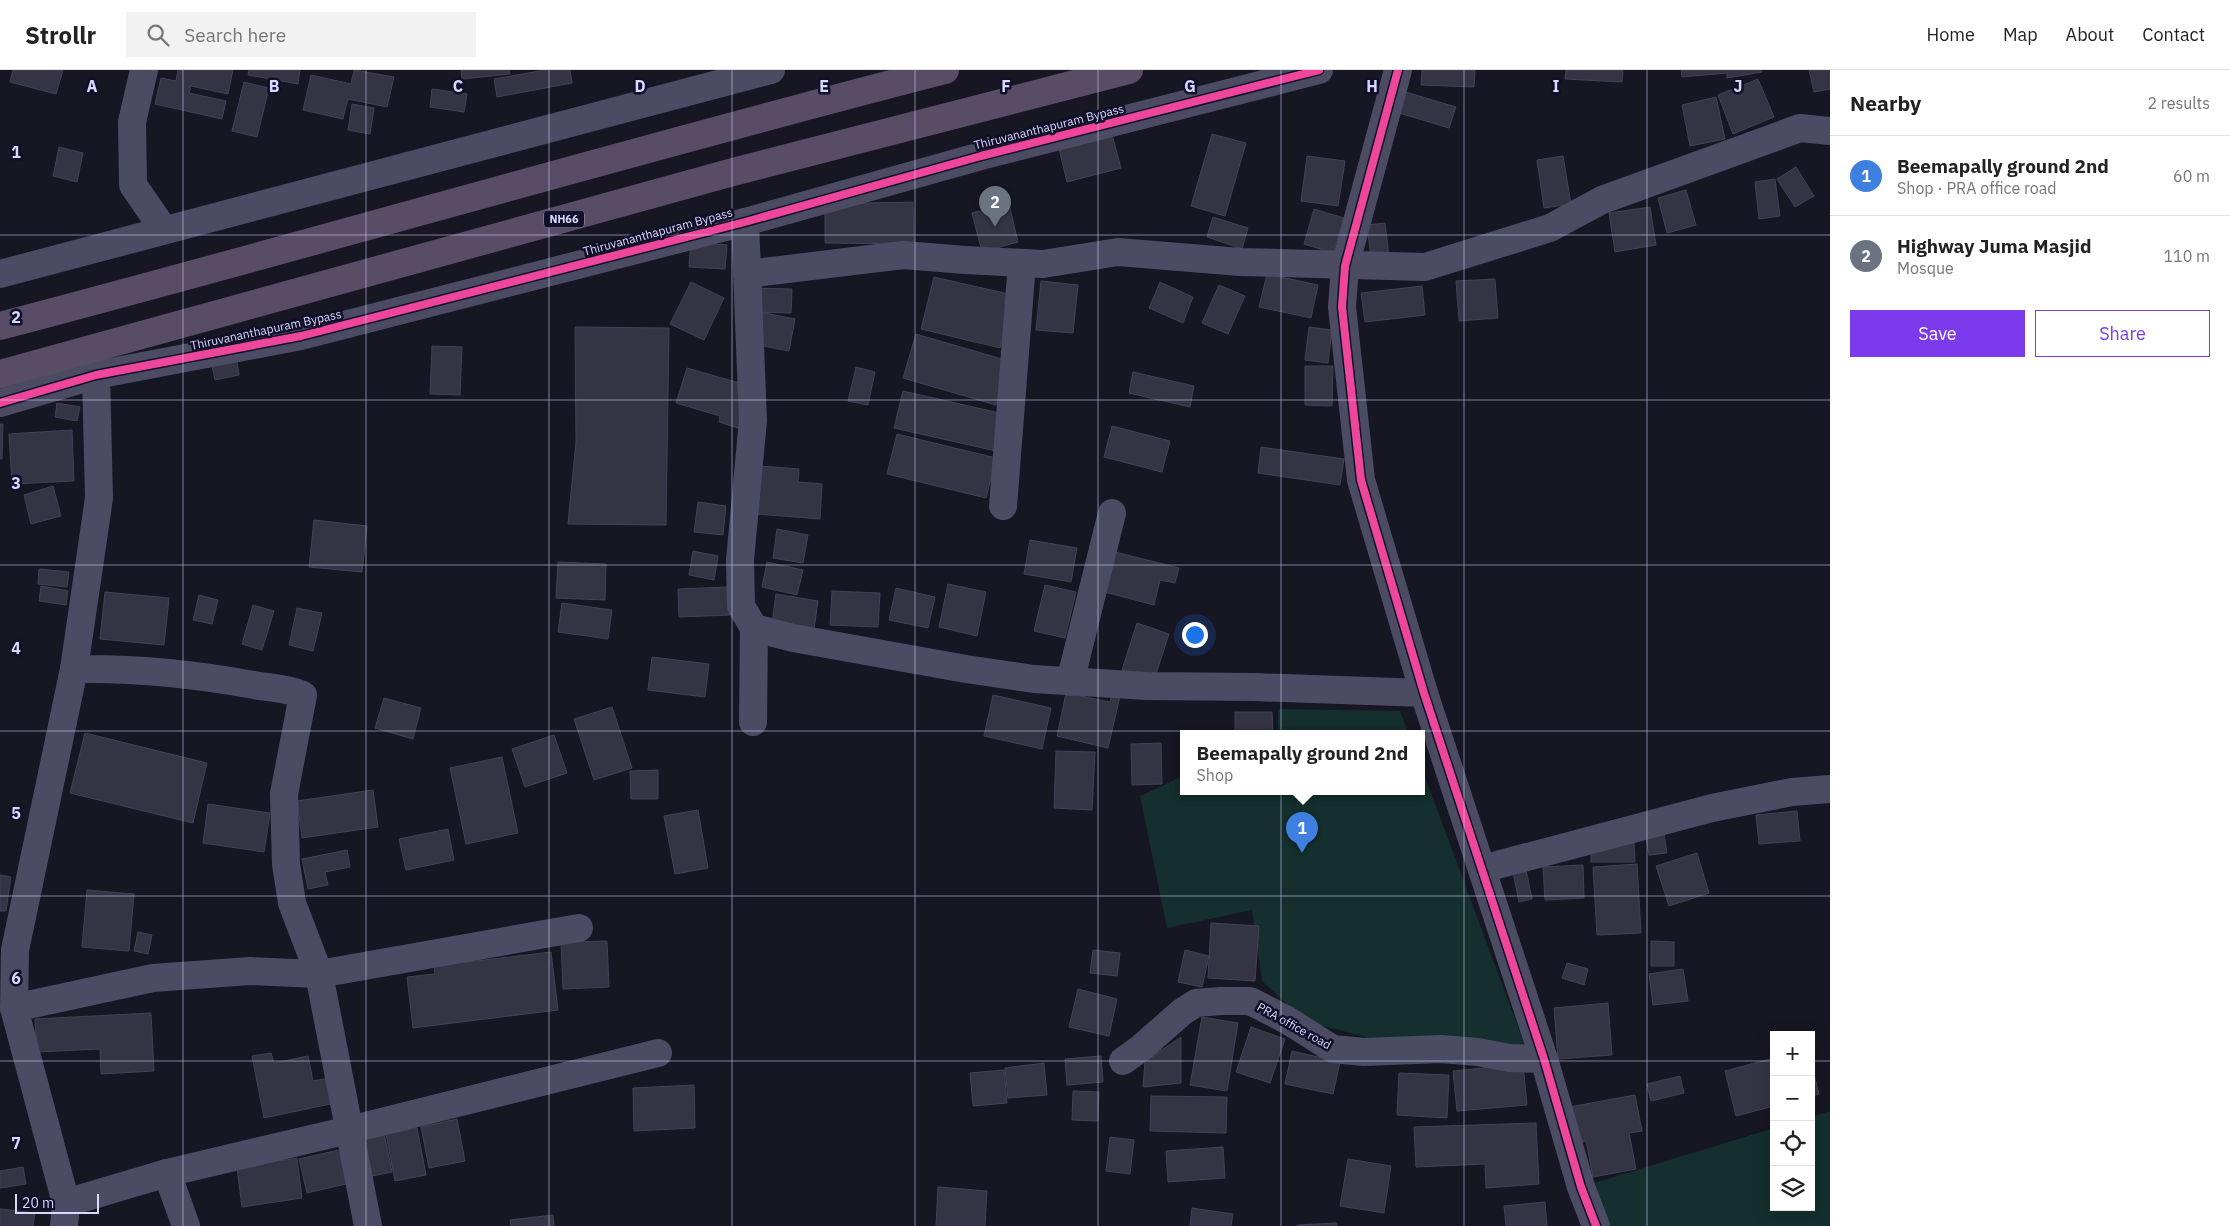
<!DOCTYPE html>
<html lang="en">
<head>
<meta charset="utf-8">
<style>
  body { margin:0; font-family:"IBM Plex Sans",sans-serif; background:#f2f2f2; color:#222 }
  .controls { position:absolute; right:15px; bottom:15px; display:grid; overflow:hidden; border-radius:0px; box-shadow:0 5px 20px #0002 }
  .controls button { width:45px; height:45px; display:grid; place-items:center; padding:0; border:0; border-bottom:1px solid #e0e0e0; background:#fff; color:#222; font:25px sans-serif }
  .scale { position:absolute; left:15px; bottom:12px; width:84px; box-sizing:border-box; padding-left:5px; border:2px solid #d9d8ff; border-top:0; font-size:14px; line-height:18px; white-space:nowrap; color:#d9d8ff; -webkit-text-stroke:4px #121029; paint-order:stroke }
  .you { position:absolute; left:1194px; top:564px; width:18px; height:18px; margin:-12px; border:4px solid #fff; border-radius:50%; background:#1a73e8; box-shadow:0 0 0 8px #1a73e833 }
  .badge { display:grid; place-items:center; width:32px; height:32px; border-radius:50%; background:#7c3aed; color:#fff; font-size:16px; font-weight:700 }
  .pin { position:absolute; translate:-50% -41px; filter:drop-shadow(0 1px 2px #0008) }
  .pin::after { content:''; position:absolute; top:26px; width:18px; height:15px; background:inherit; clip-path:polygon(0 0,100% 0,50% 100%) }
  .popup { position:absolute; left:1180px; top:660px; width:245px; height:65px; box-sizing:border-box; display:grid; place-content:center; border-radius:0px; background:#fff; filter:drop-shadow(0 1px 4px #0005); font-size:16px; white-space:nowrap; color:#767676 }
  .popup b { font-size:19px; color:#222 }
  .popup::after { content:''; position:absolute; left:50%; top:100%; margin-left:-10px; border:10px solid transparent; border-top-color:#fff }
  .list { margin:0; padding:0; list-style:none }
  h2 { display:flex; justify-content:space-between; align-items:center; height:65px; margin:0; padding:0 20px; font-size:21px }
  h2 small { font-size:16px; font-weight:400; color:#767676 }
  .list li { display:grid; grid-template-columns:32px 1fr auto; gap:15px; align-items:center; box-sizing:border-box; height:80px; padding:0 20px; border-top:1px solid #e0e0e0 }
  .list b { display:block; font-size:19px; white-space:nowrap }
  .list p { margin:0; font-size:16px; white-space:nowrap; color:#767676 }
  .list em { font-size:16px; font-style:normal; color:#767676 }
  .actions { display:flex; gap:10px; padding:15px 20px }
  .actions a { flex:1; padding:11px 0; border:1px solid #7c3aed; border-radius:0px; text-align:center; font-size:18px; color:#7c3aed }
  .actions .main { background:#7c3aed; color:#fff }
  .icon { flex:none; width:28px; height:28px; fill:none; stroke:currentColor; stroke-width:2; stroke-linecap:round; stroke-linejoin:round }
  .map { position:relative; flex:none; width:1830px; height:1156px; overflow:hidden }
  header { display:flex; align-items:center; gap:30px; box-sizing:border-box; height:70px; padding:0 25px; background:#fff; border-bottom:1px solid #e0e0e0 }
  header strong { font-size:24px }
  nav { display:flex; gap:28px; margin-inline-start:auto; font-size:18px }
  .search { width:350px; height:45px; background:#f2f2f2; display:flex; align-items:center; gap:12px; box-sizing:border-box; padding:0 18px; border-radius:0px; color:#767676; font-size:19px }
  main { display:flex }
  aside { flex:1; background:#fff }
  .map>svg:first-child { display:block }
  .green { fill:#142f2d }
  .building { fill:#353445; stroke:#434157 }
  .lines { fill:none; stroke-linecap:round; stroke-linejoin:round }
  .minor { stroke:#4b4c64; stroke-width:28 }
  .tertiary { stroke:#4b4c64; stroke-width:28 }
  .trunk { stroke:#584c66; stroke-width:28 }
  .cycleway-casing { stroke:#121029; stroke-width:11 }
  .cycleway { stroke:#ed469a; stroke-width:8 }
  .grid { fill:none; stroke:#d9d8ff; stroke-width:1; stroke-opacity:0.55 }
  .labels { text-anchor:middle; stroke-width:5; stroke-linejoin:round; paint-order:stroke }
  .shield { fill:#121029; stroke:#9d9cbf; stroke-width:1 }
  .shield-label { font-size:11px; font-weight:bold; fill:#d9d8ff }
  .street-label { font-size:12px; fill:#d9d8ff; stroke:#121029 }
  .grid-label { font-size:16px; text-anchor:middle; font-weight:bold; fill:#d9d8ff; stroke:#121029; stroke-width:5; stroke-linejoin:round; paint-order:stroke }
</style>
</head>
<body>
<header>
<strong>Strollr</strong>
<div class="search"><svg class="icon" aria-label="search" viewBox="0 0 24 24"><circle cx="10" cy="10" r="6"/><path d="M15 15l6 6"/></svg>Search here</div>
<nav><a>Home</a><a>Map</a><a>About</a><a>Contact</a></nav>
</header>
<main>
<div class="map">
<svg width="1830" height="1156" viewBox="0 0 1830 1156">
  <rect width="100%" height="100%" fill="#171623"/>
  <g class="green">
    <path d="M1278 639 1400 641 1409 664H1278Z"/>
    <path d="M1421 696 1525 976 1395 975 1305 951 1262 911 1252 840 1167 858 1140 726 1183 706V722H1421Z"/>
    <path d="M1830 1041V1156H1595L1581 1117 1774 1058V1137H1811V1047Z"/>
  </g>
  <g class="building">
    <path d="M13 0H63L56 24 10 12Z"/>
    <path d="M178 0H233L228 24 191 16 189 23 226 31 222 49 155 34 161 8 176 11Z"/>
    <path d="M249 0H300L298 14 248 5Z"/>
    <path d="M354 0 394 7 387 37 348 29 343 49 303 40 311 5 351 14Z"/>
    <path d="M461 0H509L510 4 462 9Z"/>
    <path d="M545 0H570L572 13 497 27 494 9Z"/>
    <path d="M1422 0H1475L1474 17 1421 15Z"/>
    <path d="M1566 0H1623L1622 12 1565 9Z"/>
    <path d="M1681 0H1761L1762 2 1727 8V3L1682 7Z"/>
    <path d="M1809 0H1830V19L1814 22Z"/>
    <path d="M1758 9 1774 47 1733 64 1718 25Z"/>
    <path d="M244 12 269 18 257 67 232 61Z"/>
    <path d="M432 19 467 24 464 42 430 37Z"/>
    <path d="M1406 22 1456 37 1449 58 1399 43Z"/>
    <path d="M1716 27 1725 69 1690 76 1682 35Z"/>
    <path d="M352 34 374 38 370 64 348 60Z"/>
    <path d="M1110 57 1121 98 1067 112 1057 70Z"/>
    <path d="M1212 64 1246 73 1225 146 1191 136Z"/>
    <path d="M59 77 83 83 77 112 53 106Z"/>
    <path d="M1307 86 1345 91 1338 136 1301 131Z"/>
    <path d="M1563 86 1571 134 1544 138 1537 90Z"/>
    <path d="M1796 97 1814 126 1795 137 1777 109Z"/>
    <path d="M1775 109 1780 146 1759 149 1755 112Z"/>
    <path d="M1686 120 1696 155 1667 163 1658 128Z"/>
    <path d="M913 132 914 174 825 173V134Z"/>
    <path d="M1009 134 1018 172 982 182 972 143Z"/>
    <path d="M1650 137 1656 175 1615 182 1609 143Z"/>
    <path d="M1314 139 1344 148 1333 183 1304 174Z"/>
    <path d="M1213 147 1248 158 1242 179 1207 167Z"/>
    <path d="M1385 153 1389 186 1371 188 1367 155Z"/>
    <path d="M691 172 727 175 725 199 689 197Z"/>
    <path d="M1267 204 1318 215 1311 248 1259 237Z"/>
    <path d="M934 207 1013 225 1000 278 921 259Z"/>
    <path d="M1495 209 1498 248 1459 251 1456 211Z"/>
    <path d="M1041 211 1078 215 1073 263 1036 260Z"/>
    <path d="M691 212 724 228 704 270 670 254Z"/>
    <path d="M1160 212 1193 227 1183 253 1149 238Z"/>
    <path d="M1219 215 1245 226 1228 264 1202 253Z"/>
    <path d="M1422 216 1425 245 1365 252 1361 223Z"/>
    <path d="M749 218 792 219 791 243 748 242Z"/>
    <path d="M759 242 795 249 789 281 753 274Z"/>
    <path d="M575 257 669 258 666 455 568 454 576 371Z"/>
    <path d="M1309 257 1332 260 1328 293 1305 290Z"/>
    <path d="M916 264 1009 291 996 335 903 308Z"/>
    <path d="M432 276 462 277 460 325 430 324Z"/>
    <path d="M236 286 239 305 215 310 211 291Z"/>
    <path d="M1305 296H1333L1332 336 1305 335Z"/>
    <path d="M856 297 875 302 868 335 848 331Z"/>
    <path d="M687 298 750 316 738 358 719 352 720 346 676 333Z"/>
    <path d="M1133 302 1194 316 1190 337 1129 323Z"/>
    <path d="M903 321 1004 344 996 381 894 358Z"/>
    <path d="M57 333 80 337 77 351 55 347Z"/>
    <path d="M0 354H3L2 389H0Z"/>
    <path d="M1112 356 1170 371 1162 402 1104 387Z"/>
    <path d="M72 360 74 411 12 414 9 364Z"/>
    <path d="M897 364 996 388 986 428 887 404Z"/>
    <path d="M1261 377 1344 389 1340 415 1258 403Z"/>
    <path d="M761 396 799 399 798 412 822 414 820 449 757 444Z"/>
    <path d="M53 416 61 446 31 454 24 425Z"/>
    <path d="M698 432 726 436 723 465 694 462Z"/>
    <path d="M314 450 367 456 362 502 309 497Z"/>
    <path d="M777 459 808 465 803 493 773 488Z"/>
    <path d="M1030 470 1077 478 1071 512 1024 504Z"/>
    <path d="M1107 480 1179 498 1175 513 1160 510 1154 535 1097 520Z"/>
    <path d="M693 481 718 486 714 510 689 505Z"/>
    <path d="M558 492 606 494 605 530 556 528Z"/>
    <path d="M767 492 803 500 797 525 762 517Z"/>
    <path d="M39 499 69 502 67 517 38 514Z"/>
    <path d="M948 514 986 522 977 566 939 557Z"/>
    <path d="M1045 515 1076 522 1065 568 1034 561Z"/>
    <path d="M41 516 68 521 66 535 39 531Z"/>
    <path d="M728 517 730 545 679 547 678 519Z"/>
    <path d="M896 518 935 527 928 558 889 550Z"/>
    <path d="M832 521 880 523 878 557 830 555Z"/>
    <path d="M105 522 169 528 164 575 100 569Z"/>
    <path d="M776 524 818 531 814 559 772 553Z"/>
    <path d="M199 525 218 530 212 554 193 550Z"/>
    <path d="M562 533 612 540 608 569 558 562Z"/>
    <path d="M253 535 274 541 262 580 242 574Z"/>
    <path d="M297 538 322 543 313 581 289 575Z"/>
    <path d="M1137 553 1169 564 1154 610 1122 600Z"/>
    <path d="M652 587 709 594 705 627 648 620Z"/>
    <path d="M1066 623 1110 632 1112 624 1120 626 1108 678 1057 666Z"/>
    <path d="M993 625 1051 638 1042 679 984 666Z"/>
    <path d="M384 628 421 638 413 669 375 658Z"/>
    <path d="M612 637 632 698 594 710 574 649Z"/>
    <path d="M1235 642H1272L1273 664H1235Z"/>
    <path d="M85 663 207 693 193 753 70 723Z"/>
    <path d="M554 665 567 703 525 717 512 679Z"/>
    <path d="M1161 673 1162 714 1132 715 1131 674Z"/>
    <path d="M1056 681 1095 682 1092 740 1054 738Z"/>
    <path d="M502 687 518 763 466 774 450 698Z"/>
    <path d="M658 700V729H631L630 701Z"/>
    <path d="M373 720 378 757 302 768 297 731Z"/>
    <path d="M208 734 270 743 264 782 203 773Z"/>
    <path d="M698 740 708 798 675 804 664 746Z"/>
    <path d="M1797 741 1800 771 1759 774 1756 745Z"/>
    <path d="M448 759 454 790 406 800 399 769Z"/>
    <path d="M1664 764 1667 783 1649 785 1646 766Z"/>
    <path d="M1591 773H1634L1635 792H1591Z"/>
    <path d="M347 780 350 797 325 802 328 815 308 819 302 789Z"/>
    <path d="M1697 783 1709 823 1669 836 1656 796Z"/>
    <path d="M1637 794 1641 863 1597 865 1593 797Z"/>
    <path d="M1583 795 1584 828 1545 830 1543 797Z"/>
    <path d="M1526 800 1532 829 1519 832 1513 802Z"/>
    <path d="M0 805 11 807 6 841H0Z"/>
    <path d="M87 820 134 824 129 881 82 877Z"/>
    <path d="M1211 853 1259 856 1255 911 1208 908Z"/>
    <path d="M138 862 152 865 148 884 134 881Z"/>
    <path d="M607 871 609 917 563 919 561 872Z"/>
    <path d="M1651 871 1674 872V896H1651Z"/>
    <path d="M1093 880 1120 883 1117 906 1090 903Z"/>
    <path d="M1185 880 1209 886 1202 917 1178 912Z"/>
    <path d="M551 882 558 940 413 958 407 907 435 904 434 896Z"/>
    <path d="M1567 893 1588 899 1584 915 1562 908Z"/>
    <path d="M1683 899 1688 931 1653 935 1649 904Z"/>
    <path d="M1078 919 1117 929 1109 966 1069 957Z"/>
    <path d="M1608 933 1612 985 1558 989 1554 938Z"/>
    <path d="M151 943 154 1001 101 1004 100 979 37 982 35 949Z"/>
    <path d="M1202 947 1238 953 1227 1021 1190 1015Z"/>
    <path d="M1251 957 1285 969 1270 1013 1236 1002Z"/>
    <path d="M1181 967V1013L1143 1017 1145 991Z"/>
    <path d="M1292 981 1340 992 1333 1024 1285 1014Z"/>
    <path d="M271 983 274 993 308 986 313 1011 330 1008 335 1033 264 1048 252 986Z"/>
    <path d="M1101 986 1103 1012 1067 1015 1065 989Z"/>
    <path d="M1774 988V1036L1736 1046 1725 1001Z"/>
    <path d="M1044 993 1047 1025 1008 1028 1005 998Z"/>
    <path d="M1811 993 1819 1024 1811 1026Z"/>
    <path d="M1523 994 1527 1035 1457 1041 1453 1001Z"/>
    <path d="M1004 1000 1007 1033 973 1036 970 1003Z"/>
    <path d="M1399 1003 1449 1005 1447 1048 1397 1045Z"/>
    <path d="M1680 1006 1684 1023 1651 1031 1647 1014Z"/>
    <path d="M694 1015 695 1058 634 1061 633 1018Z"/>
    <path d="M1073 1021 1099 1022 1098 1051 1072 1050Z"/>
    <path d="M1635 1025 1642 1061 1629 1063 1636 1099 1593 1107 1586 1071 1571 1074 1564 1038Z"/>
    <path d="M1151 1026 1227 1027 1226 1063 1150 1061Z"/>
    <path d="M457 1049 465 1091 429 1098 421 1057Z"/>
    <path d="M1536 1053 1539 1114 1486 1118 1485 1094 1416 1097 1414 1057Z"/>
    <path d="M417 1058 426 1105 395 1111 386 1064Z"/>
    <path d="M384 1063 392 1102 372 1106 364 1068Z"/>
    <path d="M1110 1067 1134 1070 1130 1104 1106 1101Z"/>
    <path d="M1223 1077 1225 1108 1168 1112 1166 1081Z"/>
    <path d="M343 1079 350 1113 307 1123 299 1089Z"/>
    <path d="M297 1088 302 1128 242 1137 237 1098Z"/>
    <path d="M1348 1089 1391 1096 1384 1143 1340 1136Z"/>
    <path d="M23 1097 26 1114 0 1118V1101Z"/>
    <path d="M938 1117 987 1121 985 1156H936Z"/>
    <path d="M1545 1132 1547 1156H1506L1504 1136Z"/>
    <path d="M1192 1138 1233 1144 1231 1156H1190Z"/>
    <path d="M0 1139 35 1143 33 1156H0Z"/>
    <path d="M553 1145 554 1156H511L510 1150Z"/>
    <path d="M1336 1153 1337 1156H1297V1155Z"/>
  </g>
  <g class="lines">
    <g class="minor">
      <path d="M144 0 132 52 133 115 164 160"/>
      <path d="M1398 0 1345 196 1342 237 1361 410 1424 623 1544 989 1581 1117 1596 1156"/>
      <path d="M745 152 753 350 740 490 741 536 754 558 793 568 966 599 1034 609 1147 616 1253 617 1424 623"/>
      <path d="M747 204 903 185 965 190 1043 194 1118 182 1240 192 1425 197 1550 158 1602 130 1800 58 1830 61"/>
      <path d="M96 305 99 428 74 599C134 598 195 604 254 615 270 618 287 618 303 625L284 724 286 794 292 833 319 904 368 1156"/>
      <path d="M1003 436 1022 193"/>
      <path d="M1070 612 1112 443"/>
      <path d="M753 652 754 558"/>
      <path d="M1482 799 1712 738 1792 722 1830 719"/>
      <path d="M14 938 15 880 74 599"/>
      <path d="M1123 991 1141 978 1182 942 1196 933 1221 931H1250L1287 950 1333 979 1364 982 1441 979 1478 982 1509 988 1544 989"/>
      <path d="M167 1103 186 1156"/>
      <path d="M66 1133 14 938 153 908 250 901 319 904 579 858"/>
      <path d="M64 1156 66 1133 167 1103 349 1060 658 983"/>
    </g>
    <g class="tertiary">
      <path d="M0 204 771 0"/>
      <path d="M0 333 96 305 301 266 745 152 981 86 1319 0"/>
    </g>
    <g class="trunk">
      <path d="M0 256C316 173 629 81 945 0"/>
      <path d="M0 304 733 102 1129 0"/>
    </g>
    <g class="cycleway-casing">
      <g id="cycleway">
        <path d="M1398 0 1345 196 1342 237 1361 410 1424 623 1544 989 1581 1117 1596 1156"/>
        <path d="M0 333 96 305 301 266 745 152 981 86 1319 0"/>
      </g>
    </g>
    <use href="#cycleway" class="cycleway"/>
  </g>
  <path class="grid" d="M183 0V1156M366 0V1156M549 0V1156M732 0V1156M915 0V1156M1098 0V1156M1281 0V1156M1464 0V1156M1647 0V1156M0 165H1830M0 330H1830M0 495H1830M0 661H1830M0 826H1830M0 991H1774M1811 991H1830"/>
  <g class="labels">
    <rect class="shield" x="544" y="140.5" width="40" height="17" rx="4"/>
    <g class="shield-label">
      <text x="564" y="153">NH66</text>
    </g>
    <g class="street-label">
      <text transform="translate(1049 57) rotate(-14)" y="4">Thiruvananthapuram Bypass</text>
      <text transform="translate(658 162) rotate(-15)" y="4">Thiruvananthapuram Bypass</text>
      <text transform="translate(266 260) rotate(-12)" y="4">Thiruvananthapuram Bypass</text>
      <text transform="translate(1294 956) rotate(29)" y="4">PRA office road</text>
    </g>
  </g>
  <g class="grid-label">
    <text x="92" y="22">A</text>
    <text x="274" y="22">B</text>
    <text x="458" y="22">C</text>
    <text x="640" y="22">D</text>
    <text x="824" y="22">E</text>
    <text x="1006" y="22">F</text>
    <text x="1190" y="22">G</text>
    <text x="1372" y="22">H</text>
    <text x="1556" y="22">I</text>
    <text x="1738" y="22">J</text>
    <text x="16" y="88">1</text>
    <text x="16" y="253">2</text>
    <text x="16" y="419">3</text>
    <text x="16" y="584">4</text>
    <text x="16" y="749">5</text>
    <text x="16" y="914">6</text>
    <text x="16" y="1079">7</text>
  </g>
</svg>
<div class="controls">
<button>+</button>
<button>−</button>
<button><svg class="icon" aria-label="locate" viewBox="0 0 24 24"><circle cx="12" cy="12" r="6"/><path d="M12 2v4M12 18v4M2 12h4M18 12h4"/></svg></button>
<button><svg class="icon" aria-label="layers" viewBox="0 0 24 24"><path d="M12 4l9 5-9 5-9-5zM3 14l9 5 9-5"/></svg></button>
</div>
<div class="scale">20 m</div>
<div class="you"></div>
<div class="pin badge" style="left:1302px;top:783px;background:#3f7fe0">1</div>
<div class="popup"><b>Beemapally ground 2nd</b>Shop</div>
<div class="pin badge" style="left:995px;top:157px;background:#6b7280">2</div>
</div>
<aside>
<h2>Nearby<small>2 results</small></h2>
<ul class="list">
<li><span class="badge" style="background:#3f7fe0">1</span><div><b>Beemapally ground 2nd</b><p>Shop · PRA office road</p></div><em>60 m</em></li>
<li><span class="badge" style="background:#6b7280">2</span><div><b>Highway Juma Masjid</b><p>Mosque</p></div><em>110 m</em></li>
</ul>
<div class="actions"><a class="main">Save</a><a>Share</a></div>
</aside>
</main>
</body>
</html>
